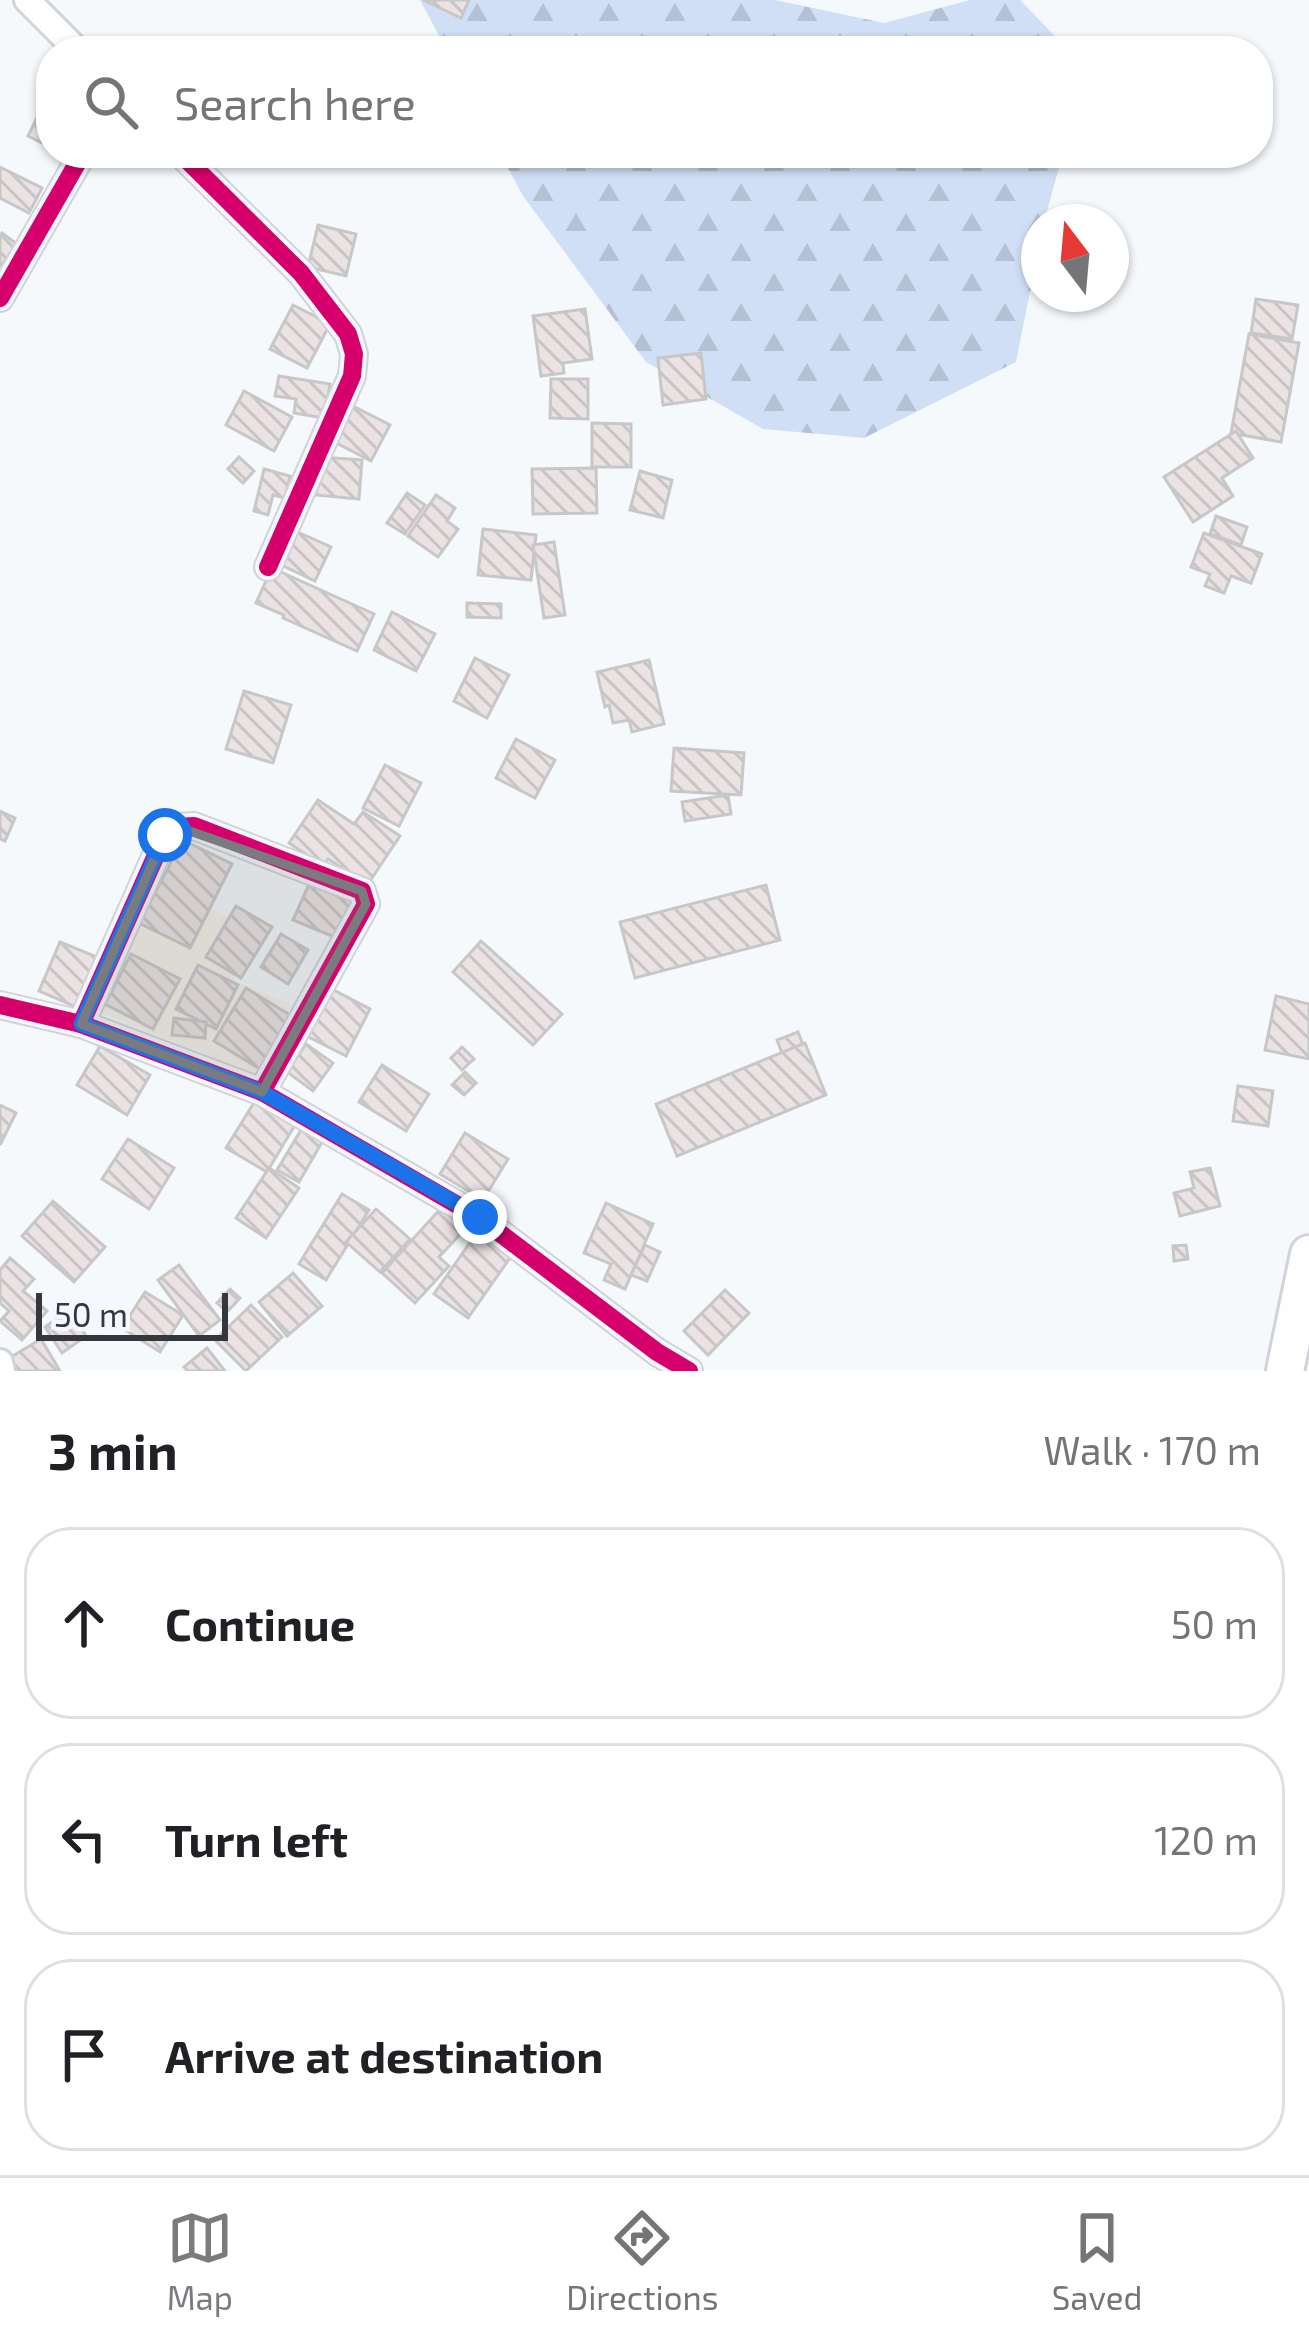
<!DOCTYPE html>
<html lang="en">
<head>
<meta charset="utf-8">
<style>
  body { margin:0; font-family:"Exo 2",sans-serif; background:#f2f2f2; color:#202124 }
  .compass { position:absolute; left:1021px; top:204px; width:108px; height:108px; border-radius:50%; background:#fff; box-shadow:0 3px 9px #0004; rotate:344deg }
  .scale { position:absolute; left:36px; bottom:30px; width:192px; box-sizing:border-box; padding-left:12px; border:6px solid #35373c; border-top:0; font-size:33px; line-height:42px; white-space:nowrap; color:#35373c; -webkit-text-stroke:9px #f4f8fe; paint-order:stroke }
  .stop { position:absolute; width:36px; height:36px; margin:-27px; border:9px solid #1a73e8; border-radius:50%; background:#fff }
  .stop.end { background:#1a73e8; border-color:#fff; box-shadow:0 3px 12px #0008 }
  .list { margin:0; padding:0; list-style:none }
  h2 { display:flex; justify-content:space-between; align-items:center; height:156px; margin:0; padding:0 48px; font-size:51px }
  h2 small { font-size:39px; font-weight:400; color:#757577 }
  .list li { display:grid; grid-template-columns:78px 1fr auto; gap:36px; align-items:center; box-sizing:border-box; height:192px; margin:0 24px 24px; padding:0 24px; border:3px solid #e0e0e0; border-radius:48px }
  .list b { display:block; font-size:45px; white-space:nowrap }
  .list em { font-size:39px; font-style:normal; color:#757577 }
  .icon { flex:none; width:66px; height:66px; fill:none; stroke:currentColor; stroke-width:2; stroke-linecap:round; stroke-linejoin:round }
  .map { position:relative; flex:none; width:1309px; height:1371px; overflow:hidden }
  .search { position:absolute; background:#fff; box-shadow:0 3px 9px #0004; left:36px; right:36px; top:36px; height:132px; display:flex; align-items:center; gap:30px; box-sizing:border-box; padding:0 42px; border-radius:48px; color:#757577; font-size:45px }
  .sheet { height:804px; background:#fff }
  nav { display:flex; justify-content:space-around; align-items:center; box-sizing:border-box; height:168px; border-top:3px solid #e0e0e0; background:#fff; font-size:33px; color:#757577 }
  nav a { display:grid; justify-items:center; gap:6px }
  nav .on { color:#797b7f }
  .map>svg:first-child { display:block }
  .medical { fill:#f6f2e8 }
  .forest { fill:url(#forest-firs) }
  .building { fill:url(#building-back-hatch); stroke:#c8c7c8; stroke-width:3 }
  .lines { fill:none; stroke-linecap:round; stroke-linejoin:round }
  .street-casing { stroke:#d1d3d8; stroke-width:30 }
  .secondary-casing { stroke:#d1d3d8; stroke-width:42 }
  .street { stroke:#fefeff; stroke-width:24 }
  .secondary { stroke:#fefeff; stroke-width:36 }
  .cycleway-casing { stroke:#f4f8fe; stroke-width:26 }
  .cycleway { stroke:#d6006c; stroke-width:18 }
  .route { stroke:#1a73e8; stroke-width:15 }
  .marked { fill:#797b7f; fill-opacity:0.2; stroke:#797b7f; stroke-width:9; stroke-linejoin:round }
</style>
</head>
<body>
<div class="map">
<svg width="1309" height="1371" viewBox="0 0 1309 1371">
  <defs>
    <pattern id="forest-firs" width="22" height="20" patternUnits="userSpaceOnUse" patternTransform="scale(3)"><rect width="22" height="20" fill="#d1dff6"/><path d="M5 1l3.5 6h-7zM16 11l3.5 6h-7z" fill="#b4c0d4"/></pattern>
    <pattern id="building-back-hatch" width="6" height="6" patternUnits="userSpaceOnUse" patternTransform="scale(3)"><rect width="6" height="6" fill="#ebe3e3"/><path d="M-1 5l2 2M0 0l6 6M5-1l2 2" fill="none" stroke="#cac3c4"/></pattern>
  </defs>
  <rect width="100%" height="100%" fill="#f6f9fc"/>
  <path class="medical" d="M153 886 255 927 233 981 291 1004 262 1077 102 1013Z"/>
  <g class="forest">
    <path d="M420 0H775L884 23 970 0H1020L1054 35 1057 51H447Z"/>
    <path d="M500 153H1063L1044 222H1039V247L1016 362 864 438 763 429 646 362 523 196Z"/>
  </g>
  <g class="building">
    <path d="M423 0H469L461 18Z"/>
    <path d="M51 89V147L28 136Z"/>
    <path d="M0 167 42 188 29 213 0 198Z"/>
    <path d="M318 225 356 234 346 276 308 267Z"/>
    <path d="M2 233 17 244 0 267V236Z"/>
    <path d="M1256 299 1298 305 1292 339 1251 333Z"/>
    <path d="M293 305 330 324 307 368 270 349Z"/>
    <path d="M585 309 592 359 563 363 564 373 541 376 533 316Z"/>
    <path d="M1249 334 1299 343 1281 442 1231 433Z"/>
    <path d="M701 353 706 399 663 405 658 358Z"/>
    <path d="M279 376 330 384 324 418 294 413 296 399 275 396Z"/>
    <path d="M551 379H588V419L550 418Z"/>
    <path d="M244 391 292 417 274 451 226 425Z"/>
    <path d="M347 403 390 425 371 461 329 439Z"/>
    <path d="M592 423 631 424V467H592Z"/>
    <path d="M1236 431 1253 458 1222 478 1233 496 1193 522 1164 477Z"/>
    <path d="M239 457 254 471 243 483 228 469Z"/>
    <path d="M320 457 362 460 359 499 316 495Z"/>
    <path d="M596 468 597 513 533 514 532 469Z"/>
    <path d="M264 469 290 476 285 498 273 495 268 515 254 511Z"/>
    <path d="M640 471 672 480 663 518 630 510Z"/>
    <path d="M407 493 425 505 405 534 387 523Z"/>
    <path d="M436 495 455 508 447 521 458 529 438 557 408 536Z"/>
    <path d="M1216 516 1247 527 1241 545 1210 534Z"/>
    <path d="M291 529 331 547 315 581 275 562Z"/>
    <path d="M483 529 536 535 531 580 478 575Z"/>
    <path d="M1204 533 1262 554 1251 583 1231 576 1224 593 1205 586 1210 574 1191 567Z"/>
    <path d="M554 542 565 615 544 618 533 545Z"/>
    <path d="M272 568 374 614 357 651 283 618 284 615 256 603Z"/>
    <path d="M467 603 501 604V618L467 617Z"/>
    <path d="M392 612 435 634 416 671 374 650Z"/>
    <path d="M475 658 509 675 487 718 454 701Z"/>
    <path d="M649 660 664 724 632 732 629 720 613 723 609 705 605 707 597 672Z"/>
    <path d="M244 691 291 705 273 763 226 749Z"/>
    <path d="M516 739 555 760 535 798 496 778Z"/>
    <path d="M674 748 744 753 741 795 671 791Z"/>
    <path d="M385 765 421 783 399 826 363 808Z"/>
    <path d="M728 795 731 814 685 821 682 802Z"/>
    <path d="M318 800 354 824 363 812 400 836 368 884 328 859 324 866 289 843Z"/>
    <path d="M0 811 15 818 5 841 0 839Z"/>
    <path d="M183 840 232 864 190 948 139 923Z"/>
    <path d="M311 880 356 899 339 939 293 920Z"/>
    <path d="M766 885 780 940 635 978 620 922Z"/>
    <path d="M236 906 272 927 241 978 206 957Z"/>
    <path d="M281 934 308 950 288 984 261 967Z"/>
    <path d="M481 941 562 1014 533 1045 453 972Z"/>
    <path d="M60 942 97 957 76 1007 39 991Z"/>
    <path d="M131 954 180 979 153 1029 105 1004Z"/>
    <path d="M198 965 238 985 216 1029 176 1009Z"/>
    <path d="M326 986 370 1009 346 1056 301 1033Z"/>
    <path d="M246 988 295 1018 263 1071 214 1041Z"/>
    <path d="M1276 996 1309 1004V1059L1265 1050Z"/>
    <path d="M174 1018 206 1022 205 1038 172 1035Z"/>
    <path d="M798 1032 803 1045 782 1053 777 1040Z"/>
    <path d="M805 1043 826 1095 677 1156 656 1104Z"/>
    <path d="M306 1044 333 1063 313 1091 287 1072Z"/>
    <path d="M100 1046 150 1075 127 1115 77 1085Z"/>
    <path d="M462 1047 474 1059 462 1070 451 1058Z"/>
    <path d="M382 1065 429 1094 406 1131 359 1102Z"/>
    <path d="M465 1072 476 1083 464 1095 452 1085Z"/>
    <path d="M1238 1086 1273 1091 1268 1126 1233 1121Z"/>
    <path d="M258 1096 298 1120 267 1172 226 1148Z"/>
    <path d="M0 1105 16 1113 0 1145Z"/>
    <path d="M304 1125 325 1137 299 1182 277 1170Z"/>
    <path d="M465 1133 508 1159 483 1200 440 1174Z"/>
    <path d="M128 1139 174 1168 149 1209 102 1179Z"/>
    <path d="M269 1168 299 1188 266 1238 236 1218Z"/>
    <path d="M1210 1168 1220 1206 1180 1216 1174 1193 1194 1188 1190 1172Z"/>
    <path d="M342 1194 369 1210 326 1280 299 1264Z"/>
    <path d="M53 1201 105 1247 74 1282 22 1236Z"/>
    <path d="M606 1203 653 1224 625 1289 604 1280 611 1264 584 1253Z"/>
    <path d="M443 1206 466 1228 439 1257 449 1266 415 1303 382 1273Z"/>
    <path d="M376 1209 410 1239 380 1272 346 1242Z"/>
    <path d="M478 1231 512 1255 468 1318 434 1294Z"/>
    <path d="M645 1245 660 1252 647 1281 631 1275Z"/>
    <path d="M1186 1245 1188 1259 1174 1261 1173 1246Z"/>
    <path d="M10 1258 34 1279 23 1291 47 1311 22 1340 0 1321 9 1311 0 1303V1270Z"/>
    <path d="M179 1265 220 1320 199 1336 158 1280Z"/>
    <path d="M293 1273 322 1306 287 1336 259 1302Z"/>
    <path d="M230 1289 240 1298 227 1312 217 1303Z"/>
    <path d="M725 1290 749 1313 708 1355 684 1331Z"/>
    <path d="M145 1292 183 1315 160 1352 122 1328Z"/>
    <path d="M251 1305 282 1337 246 1371 215 1340Z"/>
    <path d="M69 1310 86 1336 62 1353 45 1327Z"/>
    <path d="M41 1339 60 1371H12L6 1360Z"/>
    <path d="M207 1348 225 1371H188L184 1367Z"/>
  </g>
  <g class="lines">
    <g class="street-casing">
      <g id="street">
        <path d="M27 0 78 51"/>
        <path d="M180 153 301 273 348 334 354 354 352 376 268 567"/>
        <path d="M0 298 83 153"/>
        <path d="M0 1005 81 1024 262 1092 480 1218 657 1352 689 1371"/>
        <path d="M81 1024 165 835 178 827 194 826 362 891 366 904 262 1092"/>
        <path d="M0 1362 2 1371"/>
      </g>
    </g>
    <g class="secondary-casing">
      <path id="secondary" d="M1285 1371 1309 1254"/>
    </g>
    <use href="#street" class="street"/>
    <use href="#secondary" class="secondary"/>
    <g class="cycleway-casing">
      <g id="cycleway">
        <path d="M180 153 301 273 348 334 354 354 352 376 268 567"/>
        <path d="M0 298 83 153"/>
        <path d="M0 1005 81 1024 262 1092 480 1218 657 1352 689 1371"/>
        <path d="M81 1024 165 835 178 827 194 826 362 891 366 904 262 1092"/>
      </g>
    </g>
    <use href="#cycleway" class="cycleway"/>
  </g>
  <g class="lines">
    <path class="route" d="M165 835 81 1024 262 1092 480 1217"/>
  </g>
  <path class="marked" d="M178 827 362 891 366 904 262 1092 81 1024 165 835Z"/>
</svg>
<svg class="compass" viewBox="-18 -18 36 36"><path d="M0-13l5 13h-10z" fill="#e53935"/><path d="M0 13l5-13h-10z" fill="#757577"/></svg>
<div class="scale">50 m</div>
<div class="stop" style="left:165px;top:835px"></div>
<div class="stop end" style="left:480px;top:1217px"></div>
<div class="search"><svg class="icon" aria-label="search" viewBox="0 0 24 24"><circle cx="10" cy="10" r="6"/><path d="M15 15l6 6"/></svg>Search here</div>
</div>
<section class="sheet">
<h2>3 min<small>Walk · 170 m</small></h2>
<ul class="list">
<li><svg class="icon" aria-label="ahead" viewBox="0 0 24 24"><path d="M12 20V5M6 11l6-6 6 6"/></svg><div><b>Continue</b></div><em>50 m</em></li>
<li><svg class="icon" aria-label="left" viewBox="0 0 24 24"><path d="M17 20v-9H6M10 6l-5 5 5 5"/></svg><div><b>Turn left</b></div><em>120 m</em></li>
<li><svg class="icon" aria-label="arrive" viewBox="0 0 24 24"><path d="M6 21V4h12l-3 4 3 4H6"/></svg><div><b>Arrive at destination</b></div></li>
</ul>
</section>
<nav>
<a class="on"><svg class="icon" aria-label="map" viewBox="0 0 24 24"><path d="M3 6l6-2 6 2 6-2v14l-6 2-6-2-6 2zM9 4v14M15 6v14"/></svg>Map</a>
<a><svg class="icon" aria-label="directions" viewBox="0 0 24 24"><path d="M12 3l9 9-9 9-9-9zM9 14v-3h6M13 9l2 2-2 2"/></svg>Directions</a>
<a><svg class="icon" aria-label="saved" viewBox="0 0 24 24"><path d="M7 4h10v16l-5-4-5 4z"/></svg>Saved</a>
</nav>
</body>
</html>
